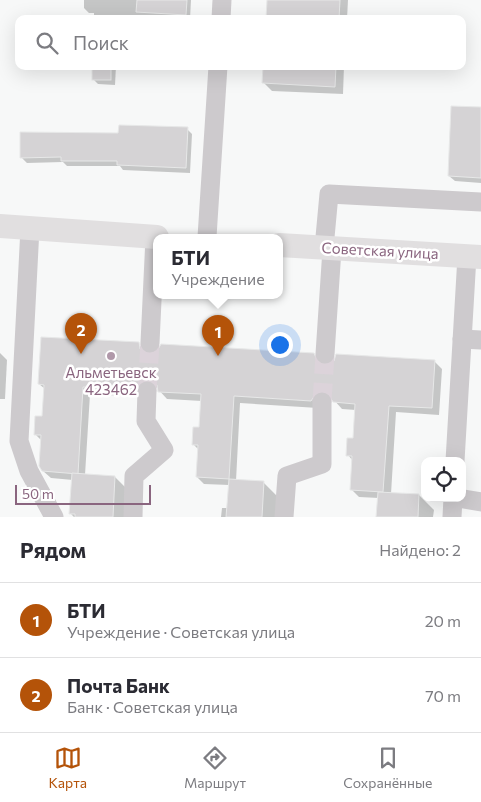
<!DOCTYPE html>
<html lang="ru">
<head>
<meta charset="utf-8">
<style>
  body { margin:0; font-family:Commissioner,sans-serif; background:#f7f7f7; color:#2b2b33 }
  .controls { position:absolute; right:15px; bottom:15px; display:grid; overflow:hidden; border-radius:10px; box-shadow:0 5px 20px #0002 }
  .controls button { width:45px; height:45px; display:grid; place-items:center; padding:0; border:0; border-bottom:1px solid #e1e1e2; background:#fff; color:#2b2b33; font:25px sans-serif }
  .scale { position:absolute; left:15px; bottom:12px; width:136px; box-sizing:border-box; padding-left:5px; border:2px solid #8a657f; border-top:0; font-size:14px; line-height:18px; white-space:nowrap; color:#8a657f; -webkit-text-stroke:4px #fff; paint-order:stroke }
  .you { position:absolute; left:279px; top:344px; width:18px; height:18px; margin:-12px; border:4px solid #fff; border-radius:50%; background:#1a73e8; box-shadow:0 0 0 8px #1a73e833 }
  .badge { display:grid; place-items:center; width:32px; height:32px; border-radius:50%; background:#b45309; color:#fff; font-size:16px; font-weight:700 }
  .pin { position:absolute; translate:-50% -41px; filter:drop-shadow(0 1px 2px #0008) }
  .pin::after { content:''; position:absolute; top:26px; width:18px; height:15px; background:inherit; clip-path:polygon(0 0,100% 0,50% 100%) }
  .popup { position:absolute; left:153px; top:234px; width:130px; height:65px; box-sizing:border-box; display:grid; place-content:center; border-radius:10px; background:#fff; filter:drop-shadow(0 1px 4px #0005); font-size:16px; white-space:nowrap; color:#7c7c81 }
  .popup b { font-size:19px; color:#2b2b33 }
  .popup::after { content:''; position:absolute; left:50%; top:100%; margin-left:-10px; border:10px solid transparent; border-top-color:#fff }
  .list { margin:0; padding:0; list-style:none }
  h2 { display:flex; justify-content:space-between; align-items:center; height:65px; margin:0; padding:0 20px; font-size:21px }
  h2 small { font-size:16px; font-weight:400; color:#7c7c81 }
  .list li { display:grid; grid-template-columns:32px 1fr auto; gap:15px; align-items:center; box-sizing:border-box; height:75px; padding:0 20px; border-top:1px solid #e1e1e2 }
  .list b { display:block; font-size:19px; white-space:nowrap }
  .list p { margin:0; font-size:16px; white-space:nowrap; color:#7c7c81 }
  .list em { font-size:16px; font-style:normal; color:#7c7c81 }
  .icon { flex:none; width:28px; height:28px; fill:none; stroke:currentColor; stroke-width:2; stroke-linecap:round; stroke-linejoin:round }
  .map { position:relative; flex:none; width:481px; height:517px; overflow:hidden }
  .search { position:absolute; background:#fff; box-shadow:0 5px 20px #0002; left:15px; right:15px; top:15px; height:55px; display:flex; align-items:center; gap:12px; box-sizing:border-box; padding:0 18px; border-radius:10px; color:#7c7c81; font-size:19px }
  .sheet { height:215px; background:#fff }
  nav { display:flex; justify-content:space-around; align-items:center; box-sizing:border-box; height:70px; border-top:1px solid #e1e1e2; background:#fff; font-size:14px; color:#7c7c81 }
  nav a { display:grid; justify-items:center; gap:2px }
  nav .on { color:#b45309 }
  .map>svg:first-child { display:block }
  .shadow { fill:#0003 }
  .building { fill:#d5d3d5; stroke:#e7e8e8 }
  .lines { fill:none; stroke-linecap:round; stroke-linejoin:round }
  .minor-tunnel { stroke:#dcd3da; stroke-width:19; stroke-dasharray:19 9; stroke-linecap:butt }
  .minor { stroke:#cdcacd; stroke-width:19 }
  .major { stroke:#e1dfe0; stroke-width:24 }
  .poi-dot { fill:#b098a9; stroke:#fff; stroke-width:2 }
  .labels { text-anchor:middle; stroke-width:5; stroke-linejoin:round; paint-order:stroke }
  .street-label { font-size:15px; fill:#8a657f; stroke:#fff }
  .poi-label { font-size:15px; fill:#8a657f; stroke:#fff }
</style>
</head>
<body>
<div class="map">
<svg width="481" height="517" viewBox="0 0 481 517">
  <rect width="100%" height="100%" fill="#f7f8f8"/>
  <g class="shadow">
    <path d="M84 0H191L190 19 116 15V19H94V13H89L84 8Z"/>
    <path d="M268 0H348L347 19H267Z"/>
    <path d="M93 66H116L115 85 98 84 93 79Z"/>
    <path d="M265 66H344L343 94 272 91 264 83Z"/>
    <path d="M481 109V183L455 181 449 176Z"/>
    <path d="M187 129 192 134 190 173 123 170 120 166H67L63 162 27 163 22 158 120 134Z"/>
    <path d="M138 344 149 355 313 354 323 366 435 362 442 369 439 415 396 412 391 494 419 495 434 510 433 517H377L379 498 359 497 351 489 353 461 348 455 354 439 356 410 342 409 333 399H324L318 408 240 403 236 481 264 483 279 498 278 517H221L222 508H228L229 485 204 484 197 477 199 450 193 444 200 428 202 401 167 399 156 387 149 388 143 397 90 394 85 475 115 477 130 492 128 517H74L71 514 73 480 51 478 43 471 42 441 35 434 43 418 45 389 39 384Z"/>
    <path d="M0 353 7 360 5 399H0Z"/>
  </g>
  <g class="building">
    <path d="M137 0H187L186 15 136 12Z"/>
    <path d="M267 0H340L339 19H266Z"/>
    <rect x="92" y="66" width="19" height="14"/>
    <path d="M263 66H336L335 87 262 83Z"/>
    <path d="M451 106 481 107V178L448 176Z"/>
    <path d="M119 125 188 127 186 168 117 165V161H61V157L20 158V132L118 133Z"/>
    <path d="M41 337 139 342 140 349 149 354 156 353 161 344 314 353 318 363 325 365 334 361 336 354 435 360 432 408 389 406 383 492 350 490 352 456H346L347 438H353L355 404 333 402 327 392H317L311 401 234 396 229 479 196 477 198 445H192L193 427H199L201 394 158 392 157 385 148 380 141 381 136 390 83 387 78 474 42 471 39 466 41 435H34L35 416H42L44 385 38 384Z"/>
    <path d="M72 473 115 476 113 517H75V514H69Z"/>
    <path d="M229 479 264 481 262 517H226Z"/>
    <path d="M378 492 419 494 418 517H376Z"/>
  </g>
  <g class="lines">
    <g class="minor-tunnel">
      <path d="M147 391 150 343"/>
      <path d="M322 402 325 354"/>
    </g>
    <g class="minor">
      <path d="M221 19 222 0"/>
      <path d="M30 228 19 441 29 471 54 517"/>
      <path d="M207 237 218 66"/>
      <path d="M324 248 329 194 481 202"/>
      <path d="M462 339 481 340"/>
      <path d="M150 343 155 237"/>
      <path d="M325 354 332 249"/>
      <path d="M455 461 467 256"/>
      <path d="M458 498 481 502"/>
      <path d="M133 517 134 476 164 450 146 421 147 391"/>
      <path d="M284 517 287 476 322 464V402"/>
      <path d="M452 517 453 498"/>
    </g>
    <g class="major">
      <path d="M0 226 157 237"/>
      <path d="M279 245 481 257"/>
    </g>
  </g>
  <circle class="poi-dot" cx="111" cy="356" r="5"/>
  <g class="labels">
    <g class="street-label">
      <text transform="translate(380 251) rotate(3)" y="5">Советская улица</text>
    </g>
    <g class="poi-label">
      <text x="111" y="378">Альметьевск<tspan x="111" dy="17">423462</tspan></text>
    </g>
  </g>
</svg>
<div class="controls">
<button><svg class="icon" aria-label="locate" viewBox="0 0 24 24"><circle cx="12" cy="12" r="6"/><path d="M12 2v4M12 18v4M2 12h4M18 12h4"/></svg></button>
</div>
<div class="scale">50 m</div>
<div class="you"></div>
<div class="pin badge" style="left:218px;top:356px">1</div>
<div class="popup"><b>БТИ</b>Учреждение</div>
<div class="pin badge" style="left:81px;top:354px">2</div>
<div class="search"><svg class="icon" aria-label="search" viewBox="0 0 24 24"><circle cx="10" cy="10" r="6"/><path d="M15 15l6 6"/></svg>Поиск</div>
</div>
<section class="sheet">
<h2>Рядом<small>Найдено: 2</small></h2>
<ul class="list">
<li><span class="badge">1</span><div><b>БТИ</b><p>Учреждение · Советская улица</p></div><em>20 m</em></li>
<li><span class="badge">2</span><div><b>Почта Банк</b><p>Банк · Советская улица</p></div><em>70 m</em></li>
</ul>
</section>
<nav>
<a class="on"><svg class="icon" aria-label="map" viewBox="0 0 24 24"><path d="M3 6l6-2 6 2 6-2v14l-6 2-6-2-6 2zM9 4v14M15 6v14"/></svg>Карта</a>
<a><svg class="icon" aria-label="directions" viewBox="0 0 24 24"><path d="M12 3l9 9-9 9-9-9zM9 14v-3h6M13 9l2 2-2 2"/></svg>Маршрут</a>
<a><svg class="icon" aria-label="saved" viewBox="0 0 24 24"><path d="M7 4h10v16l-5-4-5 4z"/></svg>Сохранённые</a>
</nav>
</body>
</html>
